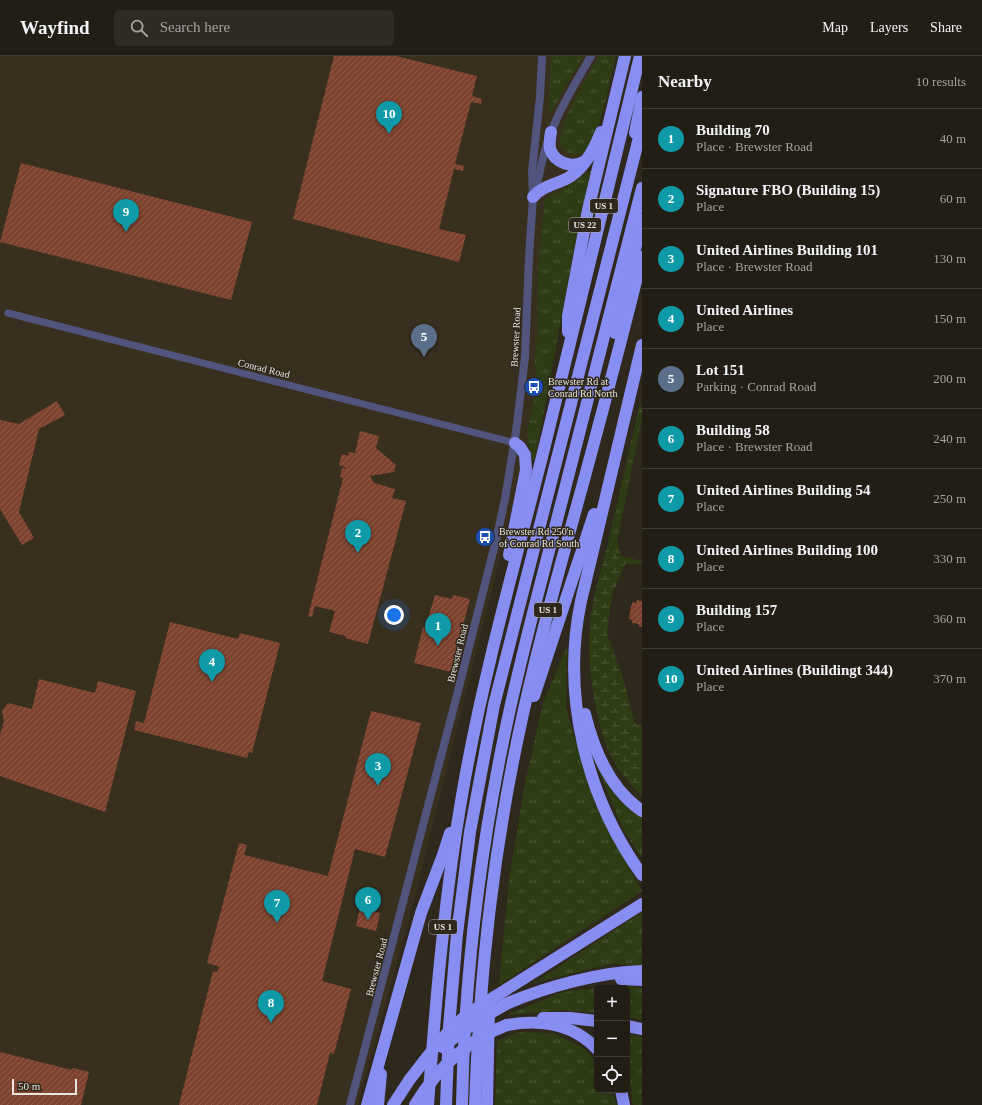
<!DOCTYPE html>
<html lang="en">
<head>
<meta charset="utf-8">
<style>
  body { margin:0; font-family:Georgia,serif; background:#2e2b23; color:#f1f3f6 }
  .controls { position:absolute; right:12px; bottom:12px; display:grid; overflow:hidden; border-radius:6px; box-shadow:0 4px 16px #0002 }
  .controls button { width:36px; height:36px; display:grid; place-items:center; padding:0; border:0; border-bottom:1px solid #3f3c35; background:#221e16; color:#f1f3f6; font:20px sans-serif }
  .scale { position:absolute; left:12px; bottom:10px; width:65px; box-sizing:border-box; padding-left:4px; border:2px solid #e9e5de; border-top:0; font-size:11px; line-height:14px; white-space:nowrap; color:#e9e5de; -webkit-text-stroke:3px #2e281d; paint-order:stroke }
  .you { position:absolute; left:394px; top:559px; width:14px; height:14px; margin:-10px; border:3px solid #fff; border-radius:50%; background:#1a73e8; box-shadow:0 0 0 6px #1a73e833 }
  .badge { display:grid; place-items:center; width:26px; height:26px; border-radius:50%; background:#f0a27a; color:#fff; font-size:13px; font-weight:700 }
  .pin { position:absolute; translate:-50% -33px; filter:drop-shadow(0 1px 2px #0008) }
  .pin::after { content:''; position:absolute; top:21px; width:14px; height:12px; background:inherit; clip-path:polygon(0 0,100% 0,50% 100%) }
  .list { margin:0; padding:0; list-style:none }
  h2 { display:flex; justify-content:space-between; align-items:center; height:52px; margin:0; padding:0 16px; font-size:17px }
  h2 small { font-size:13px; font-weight:400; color:#a2a2a1 }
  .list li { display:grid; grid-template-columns:26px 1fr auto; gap:12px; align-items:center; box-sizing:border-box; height:60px; padding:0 16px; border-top:1px solid #3f3c35 }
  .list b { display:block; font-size:15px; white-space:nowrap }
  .list p { margin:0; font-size:13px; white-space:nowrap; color:#a2a2a1 }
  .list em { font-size:13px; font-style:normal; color:#a2a2a1 }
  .icon { flex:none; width:22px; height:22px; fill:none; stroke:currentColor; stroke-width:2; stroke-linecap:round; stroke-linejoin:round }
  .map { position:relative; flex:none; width:642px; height:1049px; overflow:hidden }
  header { display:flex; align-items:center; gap:24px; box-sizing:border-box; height:56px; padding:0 20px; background:#221e16; border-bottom:1px solid #3f3c35 }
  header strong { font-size:19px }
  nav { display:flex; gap:22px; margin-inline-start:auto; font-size:14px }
  .search { width:280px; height:36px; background:#2e2b23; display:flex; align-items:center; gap:10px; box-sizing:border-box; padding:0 14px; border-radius:6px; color:#a2a2a1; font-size:15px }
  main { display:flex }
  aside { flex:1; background:#221e16 }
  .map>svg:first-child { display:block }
  .built { fill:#382f1f }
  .grass { fill:url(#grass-tufts) }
  .wetland { fill:url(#wetland-marsh) }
  .building { fill:url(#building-hatch) }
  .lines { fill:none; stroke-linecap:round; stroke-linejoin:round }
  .minor { stroke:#51547d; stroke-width:7 }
  .tertiary { stroke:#51547d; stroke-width:8 }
  .motorway { stroke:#888df2; stroke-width:12 }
  .motorway-bridge { stroke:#888df2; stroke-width:12 }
  .labels { text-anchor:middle; stroke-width:3; stroke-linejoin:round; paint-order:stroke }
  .shield { fill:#2e281d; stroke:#b1aca4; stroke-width:1 }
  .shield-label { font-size:9px; font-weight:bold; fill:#e9e5de }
  .street-label { font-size:10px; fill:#e9e5de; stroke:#2e281d }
  .poi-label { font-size:10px; fill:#e9e5de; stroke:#2e281d; text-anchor:start }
</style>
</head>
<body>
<header>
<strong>Wayfind</strong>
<div class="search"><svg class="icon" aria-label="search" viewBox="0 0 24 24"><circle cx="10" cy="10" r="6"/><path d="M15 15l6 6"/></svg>Search here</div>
<nav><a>Map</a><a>Layers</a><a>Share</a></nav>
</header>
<main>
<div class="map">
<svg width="642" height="1049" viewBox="0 0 642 1049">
  <defs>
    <pattern id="grass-tufts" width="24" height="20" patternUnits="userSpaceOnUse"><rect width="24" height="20" fill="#2e3c16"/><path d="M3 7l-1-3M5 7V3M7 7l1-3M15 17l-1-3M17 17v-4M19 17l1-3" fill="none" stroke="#4c5837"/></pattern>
    <pattern id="wetland-marsh" width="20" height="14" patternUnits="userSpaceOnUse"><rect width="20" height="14" fill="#2e3c16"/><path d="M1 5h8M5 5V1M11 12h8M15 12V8" fill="none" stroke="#4c5837"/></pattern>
    <pattern id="building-hatch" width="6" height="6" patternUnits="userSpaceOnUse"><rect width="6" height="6" fill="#7e432f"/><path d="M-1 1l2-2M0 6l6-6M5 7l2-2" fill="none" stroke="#905e4d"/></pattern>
  </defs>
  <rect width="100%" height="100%" fill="#2e281d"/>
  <path class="built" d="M0 0H615L580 145 552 291 517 434 415 841 358 1049H0Z"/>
  <g class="grass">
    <path d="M551 0H583L549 60Z"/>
    <path d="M599 0H616C610 22 600 88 581 99V97C576 99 570 99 566 95 563 93 560 89 560 85 558 69 590 16 599 0Z"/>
    <path d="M590 115 592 116 577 178 535 404H533L529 391 527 376 534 343 537 318 534 308 537 284 538 214 542 169 545 143C560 133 576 126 590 115Z"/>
    <path d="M640 348 642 353V363L617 486 621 500 607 491Z"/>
    <path d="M567 590 566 653 595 749 642 835 499 929 509 824 525 727 543 647Z"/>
    <path d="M592 699 631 754 642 760V802L624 775Z"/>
    <path d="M642 856V909L610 908 534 927Z"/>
    <path d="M626 929 642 932V964L627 961V932H600Z"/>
    <path d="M597 932V957L565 954 507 959 563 936Z"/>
    <path d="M519 976 553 977 585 993 597 1007V1034H612L617 1049H495L497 985Z"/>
    <path d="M627 978 642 981V1049H633L631 1032 627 1023Z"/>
  </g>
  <path class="wetland" d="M607 491 621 500 642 505V508H625L612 539 607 577 624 626 635 668 642 669V740C628 726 614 710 607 691 594 657 587 607 590 571 592 544 600 517 607 491Z"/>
  <g class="building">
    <path d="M334 0H396L477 20 472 40 482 43 481 48 471 46 455 108 464 110 463 115 454 113 439 173 466 179 459 206 293 163Z"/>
    <path d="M21 107 252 166 231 244 0 186Z"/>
    <path d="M57 345 65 359 39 373 19 456 34 482 22 489 0 453V364L19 368Z"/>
    <path d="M360 375 379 380 376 392 396 409 394 416 370 420 374 427 395 433 392 442 406 445 368 588 345 582 346 580 329 576 335 555 315 550 312 561 308 560 343 422 340 421 342 412 345 413V411L339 409 342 398 348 400 349 396 355 397Z"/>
    <path d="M435 539 452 543 453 539 470 543 451 616 414 607 423 571 429 573 431 567 427 566Z"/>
    <path d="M637 544 642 545V571L638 570 639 568 632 567V564L629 563 631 549 632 550V546L636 547Z"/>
    <path d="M170 566 238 583 240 577 280 587 252 697 249 696 247 702 134 674 136 665 144 667Z"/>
    <path d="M39 623 95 637 98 625 136 635 105 756 0 720V679L4 665 2 655 8 647 32 653Z"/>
    <path d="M371 655 421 667 385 801 355 793 322 925 351 933 334 998 330 997 317 1049H179L213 915 217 916 219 911 207 907 239 787 247 789 244 799 328 820Z"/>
    <path d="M360 852 380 857 376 875 356 870Z"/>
    <path d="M0 996 72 1014 73 1012 89 1016 81 1049H0Z"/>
  </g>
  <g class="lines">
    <path class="minor" d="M8 257 515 387"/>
    <g class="tertiary">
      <path d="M535 135C540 118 542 101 548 85 558 55 575 28 591 0"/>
      <path d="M350 1049 458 635 497 480 505 443 516 376 525 301 529 201 533 141 532 115 540 41 542 0"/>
    </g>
    <g class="motorway">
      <path d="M551 76C550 82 549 87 550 93 555 107 572 113 585 105"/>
      <path d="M635 77 642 41"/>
      <path d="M533 141C541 131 555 128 566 123 584 114 594 94 601 76"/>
      <path d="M568 276V260L588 154 625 0"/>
      <path d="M615 277 642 164"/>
      <path d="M642 289 581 545C561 639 586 741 642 819"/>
      <path d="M509 499 526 414 525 399 520 391 515 387"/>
      <path d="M534 640 594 458"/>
      <path d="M585 658C594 695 610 733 642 755"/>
      <path d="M621 923 642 924"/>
      <path d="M507 933 642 848"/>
      <path d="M506 948C545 931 600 916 642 915"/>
      <path d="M543 962H570L597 965"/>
      <path d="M507 969C540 963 573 968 597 993"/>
      <path d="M627 970 642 973"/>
      <path d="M621 1034 624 1049"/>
      <path d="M367 1049 421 857 443 799 450 777"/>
      <path d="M378 1049 381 1018"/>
      <path d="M393 1049 410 1023"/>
      <path d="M428 1049C436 941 445 834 464 728 484 615 516 504 544 393 577 262 608 131 640 0"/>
      <path d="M446 1049 449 971 457 878 470 776 494 649 642 70"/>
      <path d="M462 1049C464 922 480 795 506 671 521 599 541 527 559 456 587 348 614 240 642 132"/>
      <path d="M475 1049C479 927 492 806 517 686 535 598 560 511 584 424 604 350 624 275 642 201"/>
      <path d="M487 1049 489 950"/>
    </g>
    <g class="motorway-bridge">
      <path d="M442 991 477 965 506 948"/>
      <path d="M410 1023C425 1004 439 984 456 968 472 954 490 944 507 933"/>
      <path d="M415 1049C437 1013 466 984 507 969"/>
    </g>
  </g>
  <defs>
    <g id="bus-disc" transform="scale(1)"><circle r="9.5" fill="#1a4fb4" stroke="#2e281d"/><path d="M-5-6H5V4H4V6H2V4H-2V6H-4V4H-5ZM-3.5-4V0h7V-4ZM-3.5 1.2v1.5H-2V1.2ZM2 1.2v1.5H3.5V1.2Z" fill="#fff"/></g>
  </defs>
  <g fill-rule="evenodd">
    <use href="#bus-disc" x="534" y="331"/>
    <use href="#bus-disc" x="485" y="481"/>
  </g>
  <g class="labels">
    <g class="shield">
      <rect x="590" y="143" width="28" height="14" rx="3"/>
      <rect x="569" y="162" width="32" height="14" rx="3"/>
      <rect x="534" y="547" width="28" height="14" rx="3"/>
      <rect x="429" y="864" width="28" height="14" rx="3"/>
    </g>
    <g class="shield-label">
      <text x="604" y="153">US 1</text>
      <text x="585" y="172">US 22</text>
      <text x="548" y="557">US 1</text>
      <text x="443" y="874">US 1</text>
    </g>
    <g class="street-label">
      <text transform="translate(515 281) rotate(-87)" y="4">Brewster Road</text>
      <text transform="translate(264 312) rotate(14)" y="4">Conrad Road</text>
      <text transform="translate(457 597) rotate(-76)" y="4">Brewster Road</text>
      <text transform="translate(376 911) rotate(-75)" y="4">Brewster Road</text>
    </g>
    <g class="poi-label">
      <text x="548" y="329">Brewster Rd at<tspan x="548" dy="12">Conrad Rd North</tspan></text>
      <text x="499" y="479">Brewster Rd 250'n<tspan x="499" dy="12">of Conrad Rd South</tspan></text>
    </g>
  </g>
</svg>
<div class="controls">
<button>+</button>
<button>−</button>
<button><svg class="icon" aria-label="locate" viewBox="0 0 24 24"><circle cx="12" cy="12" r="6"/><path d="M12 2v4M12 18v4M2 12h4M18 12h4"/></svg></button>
</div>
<div class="scale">50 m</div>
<div class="you"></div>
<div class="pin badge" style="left:438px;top:590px;background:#0f9aa8">1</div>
<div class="pin badge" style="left:358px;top:497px;background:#0f9aa8">2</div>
<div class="pin badge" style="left:378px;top:730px;background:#0f9aa8">3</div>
<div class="pin badge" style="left:212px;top:626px;background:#0f9aa8">4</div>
<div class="pin badge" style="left:424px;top:301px;background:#5c6f8a">5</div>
<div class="pin badge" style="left:368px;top:864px;background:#0f9aa8">6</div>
<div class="pin badge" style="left:277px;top:867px;background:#0f9aa8">7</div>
<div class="pin badge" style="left:271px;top:967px;background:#0f9aa8">8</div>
<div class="pin badge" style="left:126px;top:176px;background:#0f9aa8">9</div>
<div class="pin badge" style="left:389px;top:78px;background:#0f9aa8">10</div>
</div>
<aside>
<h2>Nearby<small>10 results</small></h2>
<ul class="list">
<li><span class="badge" style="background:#0f9aa8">1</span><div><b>Building 70</b><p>Place · Brewster Road</p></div><em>40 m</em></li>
<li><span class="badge" style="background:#0f9aa8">2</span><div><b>Signature FBO (Building 15)</b><p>Place</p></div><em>60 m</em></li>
<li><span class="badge" style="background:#0f9aa8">3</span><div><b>United Airlines Building 101</b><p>Place · Brewster Road</p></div><em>130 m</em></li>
<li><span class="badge" style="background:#0f9aa8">4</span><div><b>United Airlines</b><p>Place</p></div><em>150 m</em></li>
<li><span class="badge" style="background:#5c6f8a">5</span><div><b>Lot 151</b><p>Parking · Conrad Road</p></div><em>200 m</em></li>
<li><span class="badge" style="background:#0f9aa8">6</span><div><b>Building 58</b><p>Place · Brewster Road</p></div><em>240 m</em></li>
<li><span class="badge" style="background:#0f9aa8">7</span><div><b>United Airlines Building 54</b><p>Place</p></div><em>250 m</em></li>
<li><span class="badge" style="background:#0f9aa8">8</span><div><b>United Airlines Building 100</b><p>Place</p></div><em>330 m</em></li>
<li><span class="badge" style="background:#0f9aa8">9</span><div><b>Building 157</b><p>Place</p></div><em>360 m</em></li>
<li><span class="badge" style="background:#0f9aa8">10</span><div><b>United Airlines (Buildingt 344)</b><p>Place</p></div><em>370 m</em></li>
</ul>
</aside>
</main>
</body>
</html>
